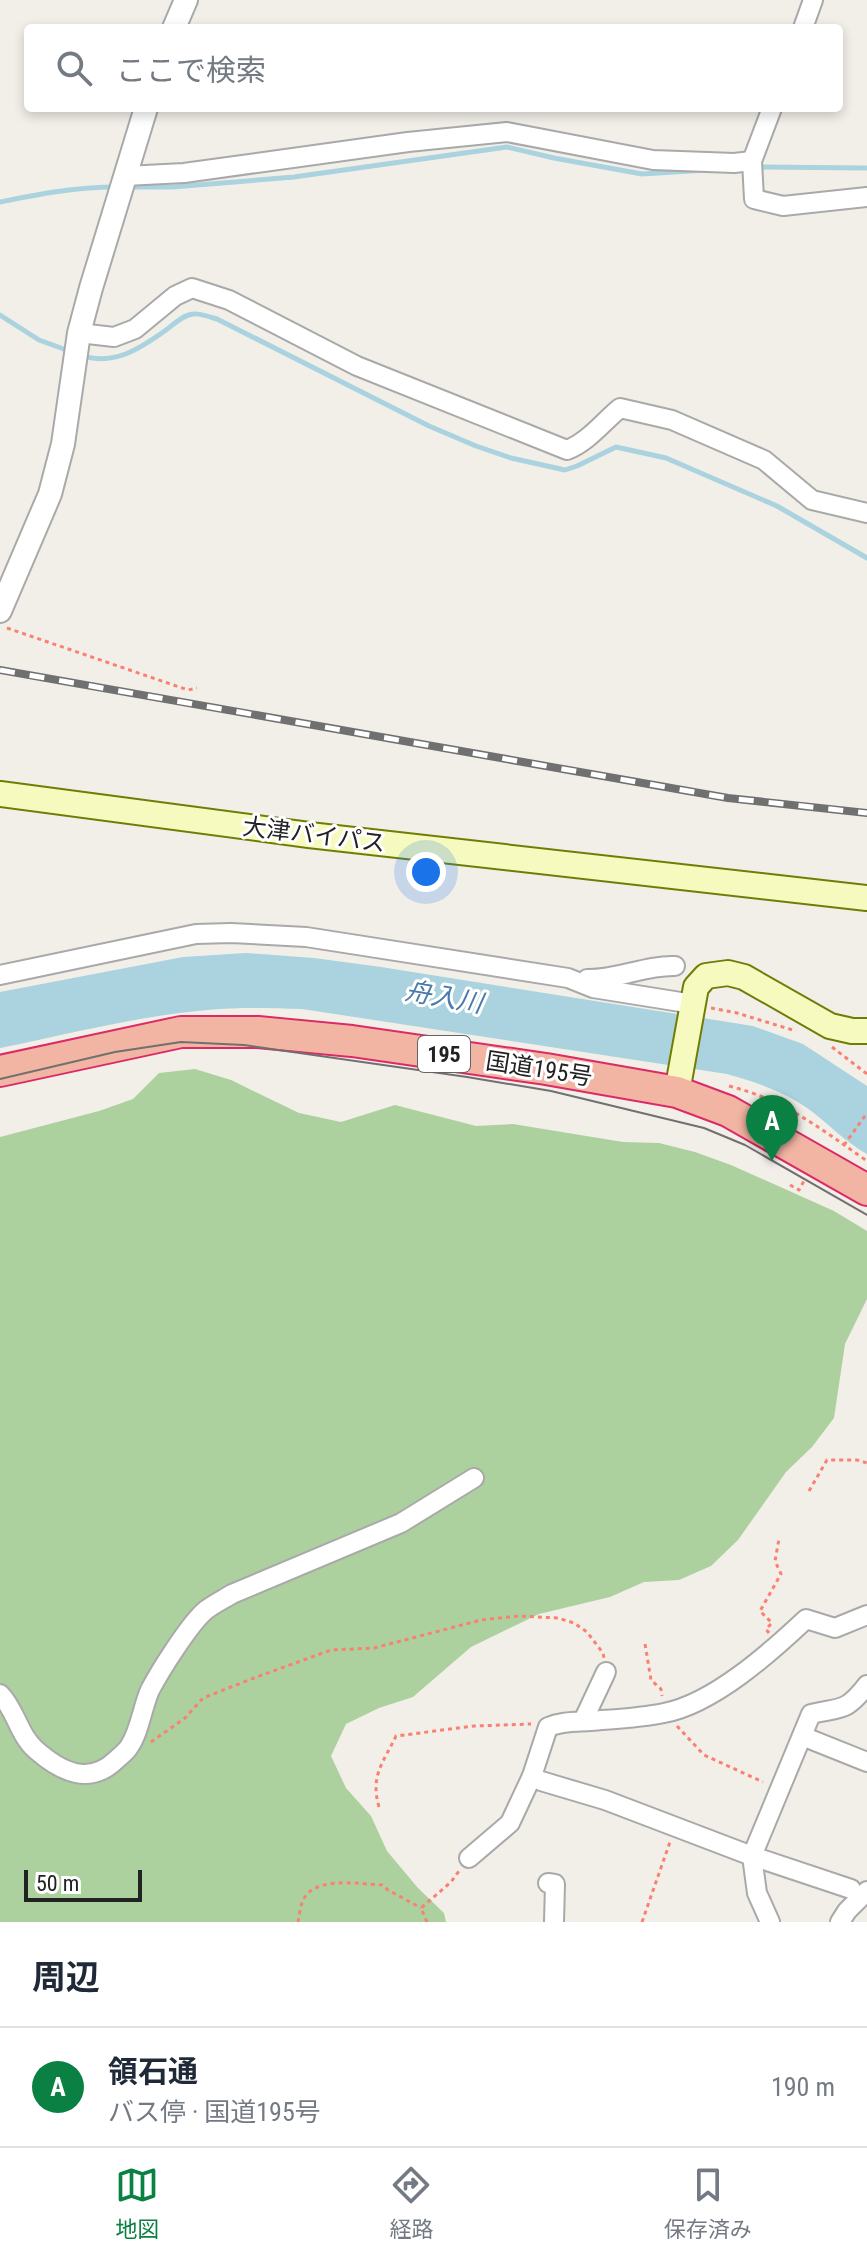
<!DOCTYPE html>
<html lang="ja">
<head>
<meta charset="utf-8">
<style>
  body { margin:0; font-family:"Roboto Condensed","Noto Sans JP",sans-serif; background:#f6f6f7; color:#1f2937 }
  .scale { position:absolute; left:24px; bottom:20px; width:118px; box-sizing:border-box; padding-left:8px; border:4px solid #222; border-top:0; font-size:22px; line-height:28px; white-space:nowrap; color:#222; -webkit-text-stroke:6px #fff; paint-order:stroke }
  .you { position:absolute; left:426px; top:872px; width:28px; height:28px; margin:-20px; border:6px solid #fff; border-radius:50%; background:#1a73e8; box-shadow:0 0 0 12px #1a73e833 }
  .badge { display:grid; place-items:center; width:52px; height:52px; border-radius:50%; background:#0b8043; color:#fff; font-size:26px; font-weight:700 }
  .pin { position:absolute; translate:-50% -66px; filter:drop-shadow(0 2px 4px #0008) }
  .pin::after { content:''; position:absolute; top:42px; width:28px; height:24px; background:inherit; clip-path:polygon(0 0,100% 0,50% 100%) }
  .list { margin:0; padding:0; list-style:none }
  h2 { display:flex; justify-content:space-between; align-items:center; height:104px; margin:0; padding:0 32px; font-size:34px }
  h2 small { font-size:26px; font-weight:400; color:#747a83 }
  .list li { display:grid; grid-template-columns:52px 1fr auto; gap:24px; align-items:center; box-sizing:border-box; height:120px; padding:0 32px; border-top:2px solid #e0e1e3 }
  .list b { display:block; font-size:30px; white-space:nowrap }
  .list p { margin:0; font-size:26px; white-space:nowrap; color:#747a83 }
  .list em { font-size:26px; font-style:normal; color:#747a83 }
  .icon { flex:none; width:44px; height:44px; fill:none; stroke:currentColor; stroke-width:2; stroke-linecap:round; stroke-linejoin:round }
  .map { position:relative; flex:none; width:867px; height:1922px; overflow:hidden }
  .search { position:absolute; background:#fff; box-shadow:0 4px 12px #0003; left:24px; right:24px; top:24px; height:88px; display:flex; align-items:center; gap:20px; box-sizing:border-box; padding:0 28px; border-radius:8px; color:#747a83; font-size:30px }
  .sheet { height:224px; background:#fff }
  nav { display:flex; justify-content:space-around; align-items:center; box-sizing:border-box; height:112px; border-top:2px solid #e0e1e3; background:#fff; font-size:22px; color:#747a83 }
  nav a { display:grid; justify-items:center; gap:4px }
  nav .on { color:#0b8043 }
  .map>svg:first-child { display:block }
  .forest { fill:#add19e }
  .water { fill:#aad3df }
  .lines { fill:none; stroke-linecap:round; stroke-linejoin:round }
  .stream { stroke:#aad3df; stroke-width:5 }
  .minor-casing { stroke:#a9a9a9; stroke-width:22 }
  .tertiary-casing { stroke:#a9a9a9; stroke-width:26 }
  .secondary-casing { stroke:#707d05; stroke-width:28 }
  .trunk-casing { stroke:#dc2a67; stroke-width:34 }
  .path { stroke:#fa8072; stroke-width:3; stroke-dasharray:4 4; stroke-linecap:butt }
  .minor { stroke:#fff; stroke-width:18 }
  .tertiary { stroke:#fff; stroke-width:22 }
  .secondary { stroke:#f7fabf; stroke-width:24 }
  .trunk { stroke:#f2b4a3; stroke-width:30 }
  .tram { stroke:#707070; stroke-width:2 }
  .rail-casing { stroke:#707070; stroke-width:8 }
  .rail { stroke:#fff; stroke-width:5; stroke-dasharray:15; stroke-linecap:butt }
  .labels { text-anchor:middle; stroke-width:6; stroke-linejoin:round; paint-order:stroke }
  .shield { fill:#fff; stroke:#646464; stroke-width:2 }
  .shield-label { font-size:22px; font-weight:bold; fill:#222 }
  .street-label { font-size:24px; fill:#222; stroke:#fff }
  .water-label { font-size:26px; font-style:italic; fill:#4a7aab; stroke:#fff }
</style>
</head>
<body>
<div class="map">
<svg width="867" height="1922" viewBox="0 0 867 1922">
  <rect width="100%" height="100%" fill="#f2efe9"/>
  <path class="forest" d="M195 1069 231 1080 299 1113 341 1122 395 1105 476 1126 513 1124 623 1142 659 1143 695 1152 731 1165 834 1211 867 1231V1299L845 1344 834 1418 812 1447 786 1472 738 1540 711 1566 679 1580 644 1582 610 1597 539 1614 471 1647 413 1697 379 1708 346 1724 331 1756 346 1788 371 1816 387 1851 418 1888 444 1913 446 1922H0V1137L99 1111 133 1099 159 1073Z"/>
  <path class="water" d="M246 953 314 958 381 967 753 1026 803 1044 867 1086V1154C845 1142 828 1123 807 1108 783 1091 755 1082 727 1074L302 1009C270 1008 239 1007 208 1010 138 1016 69 1034 0 1048V992L183 957Z"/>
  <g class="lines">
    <g class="stream">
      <path d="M756 167 867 168"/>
      <path d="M130 187H173L294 177 507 147 554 158 642 174 706 170"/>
      <path d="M0 202C39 194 76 187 116 187"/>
      <path d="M0 315 39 340 72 352"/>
      <path d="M81 355C113 367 141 348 166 330 174 324 183 315 193 314 200 313 210 317 217 319L429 426 476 446 511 458 565 470 577 466 616 447 666 458 777 506 867 558"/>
    </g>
    <g class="minor-casing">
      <g id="minor">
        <path d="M803 28 813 0"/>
        <path d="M772 108 752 161 754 199 783 206 867 197"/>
        <path d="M125 176 184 173 408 142 507 132 653 160 734 163 752 161"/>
        <path d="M79 333 114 337 135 329 175 296 192 288 229 300 357 366 567 450C588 442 603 422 620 408L672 420 764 460 812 500 867 513"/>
        <path d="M0 975 196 934 231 933 306 937 568 978 593 988 693 1004"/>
        <path d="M587 979C617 980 645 965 675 966"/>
        <path d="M0 1694C16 1710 18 1734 36 1750 61 1772 89 1786 116 1760 120 1756 126 1752 129 1747 140 1731 142 1708 150 1690 160 1671 190 1623 206 1610 214 1604 224 1599 232 1594L401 1523 474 1478"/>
        <path d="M583 1721 606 1672"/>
        <path d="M802 1736 867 1762"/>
        <path d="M469 1858 510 1823 532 1776"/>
        <path d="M548 1883 555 1884 554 1922"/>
        <path d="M851 1889 752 1856 605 1800 541 1781 532 1776 548 1727C562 1721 576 1722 591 1721 615 1719 640 1718 664 1713 713 1704 771 1652 806 1619L835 1628 867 1615"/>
        <path d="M770 1922 757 1893 752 1856 811 1714C842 1707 846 1712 867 1685"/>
        <path d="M840 1922 847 1911 867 1891"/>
      </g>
    </g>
    <g class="tertiary-casing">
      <g id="tertiary">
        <path d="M174 28 186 0"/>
        <path d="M0 611 50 494 63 444 79 333 91 288 146 108"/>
      </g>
    </g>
    <g class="secondary-casing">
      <g id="secondary">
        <path d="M0 794 309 835 867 898"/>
        <path d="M677 1092 696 987 706 976 728 973 744 977 830 1026 852 1031H867"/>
      </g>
    </g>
    <g class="trunk-casing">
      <path id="trunk" d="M0 1071 181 1032H258L352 1041 546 1069 677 1092 728 1111 867 1190"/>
    </g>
    <g class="path">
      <path d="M7 628 188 690 197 688"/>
      <path d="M711 1008 737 1013 796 1031"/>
      <path d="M832 1047 867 1074"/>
      <path d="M729 1086C785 1100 821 1129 867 1161"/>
      <path d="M844 1145 867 1113"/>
      <path d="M790 1185 799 1190 805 1179"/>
      <path d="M809 1491 827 1460H857L867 1463"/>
      <path d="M769 1633 766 1629 772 1623 760 1611 781 1574 775 1561 779 1539"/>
      <path d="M645 1644 651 1680 661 1689 662 1696"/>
      <path d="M677 1726 704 1755 763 1782"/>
      <path d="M151 1742 185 1718 203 1698 254 1678 331 1650 374 1648 481 1620 518 1616 558 1618 574 1623 587 1632 603 1653 604 1658"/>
      <path d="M379 1807C370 1776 383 1763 396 1736L474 1726 531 1724"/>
      <path d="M298 1922C299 1916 300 1909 302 1903 311 1875 358 1884 382 1885L388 1890 421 1908"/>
      <path d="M427 1922 421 1908 451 1882 459 1871"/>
      <path d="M642 1922 670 1842"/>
    </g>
    <use href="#minor" class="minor"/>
    <use href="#tertiary" class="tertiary"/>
    <use href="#secondary" class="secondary"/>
    <use href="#trunk" class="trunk"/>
    <path class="tram" d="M0 1079 115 1052 181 1042 244 1045 467 1077 551 1091 704 1128 745 1145 867 1215"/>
    <g class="rail-casing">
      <path id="rail" d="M0 670 728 798 867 813"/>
    </g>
    <use href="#rail" class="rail"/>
  </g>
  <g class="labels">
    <rect class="shield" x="418" y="1036" width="52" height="36" rx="6"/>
    <g class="shield-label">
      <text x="444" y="1062">195</text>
    </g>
    <g class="street-label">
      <text transform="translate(314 835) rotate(7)" y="8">大津バイパス</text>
      <text transform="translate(539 1069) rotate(9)" y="8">国道195号</text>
    </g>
    <g class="water-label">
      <text transform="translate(444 997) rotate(10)" y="9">舟入川</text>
    </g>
  </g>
</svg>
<div class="scale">50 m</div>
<div class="you"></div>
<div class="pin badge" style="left:772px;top:1161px">A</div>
<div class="search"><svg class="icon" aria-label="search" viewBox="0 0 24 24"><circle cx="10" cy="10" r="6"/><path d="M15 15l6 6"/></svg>ここで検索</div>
</div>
<section class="sheet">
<h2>周辺<small></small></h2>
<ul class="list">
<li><span class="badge">A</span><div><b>領石通</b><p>バス停 · 国道195号</p></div><em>190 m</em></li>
</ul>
</section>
<nav>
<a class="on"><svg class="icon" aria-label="map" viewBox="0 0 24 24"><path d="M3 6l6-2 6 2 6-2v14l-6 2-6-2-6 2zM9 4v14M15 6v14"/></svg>地図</a>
<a><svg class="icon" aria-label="directions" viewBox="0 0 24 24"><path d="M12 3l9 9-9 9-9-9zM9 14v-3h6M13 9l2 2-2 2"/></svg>経路</a>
<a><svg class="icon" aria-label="saved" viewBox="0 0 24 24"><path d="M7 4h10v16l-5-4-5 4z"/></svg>保存済み</a>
</nav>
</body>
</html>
